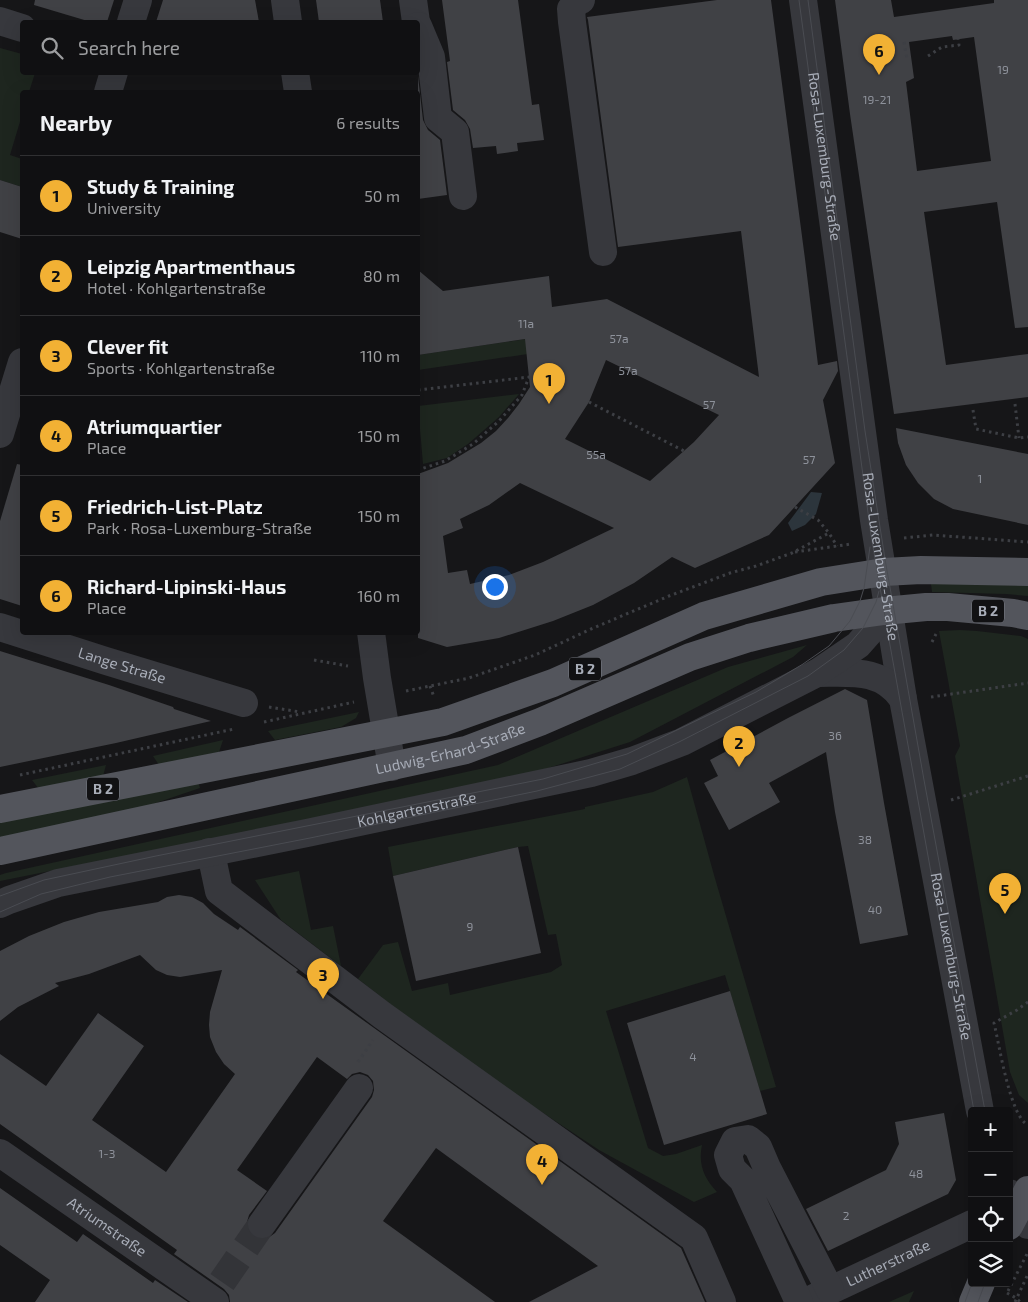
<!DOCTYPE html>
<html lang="en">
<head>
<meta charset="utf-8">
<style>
  body { margin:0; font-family:"Exo 2",sans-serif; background:#1e1e20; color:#f1f3f6 }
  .controls { position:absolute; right:15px; bottom:15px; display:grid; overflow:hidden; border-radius:5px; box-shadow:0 5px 20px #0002 }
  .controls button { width:45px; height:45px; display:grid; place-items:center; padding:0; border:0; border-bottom:1px solid #303032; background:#101012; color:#f1f3f6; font:25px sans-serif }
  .you { position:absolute; left:494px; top:586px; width:18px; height:18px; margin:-12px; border:4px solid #fff; border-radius:50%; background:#1a73e8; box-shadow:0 0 0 8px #1a73e833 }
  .badge { display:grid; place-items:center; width:32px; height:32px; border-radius:50%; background:#f2b134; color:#111; font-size:16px; font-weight:700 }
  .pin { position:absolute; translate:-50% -41px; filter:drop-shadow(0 1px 2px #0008) }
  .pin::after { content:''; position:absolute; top:26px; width:18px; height:15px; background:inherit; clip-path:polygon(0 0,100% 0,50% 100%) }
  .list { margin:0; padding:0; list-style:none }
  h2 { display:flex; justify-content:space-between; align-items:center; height:65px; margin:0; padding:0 20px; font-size:21px }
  h2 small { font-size:16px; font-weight:400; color:#9c9d9f }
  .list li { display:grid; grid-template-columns:32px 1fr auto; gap:15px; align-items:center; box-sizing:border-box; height:80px; padding:0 20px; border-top:1px solid #303032 }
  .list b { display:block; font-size:19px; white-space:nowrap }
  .list p { margin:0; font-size:16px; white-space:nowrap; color:#9c9d9f }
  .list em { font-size:16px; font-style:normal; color:#9c9d9f }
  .icon { flex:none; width:28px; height:28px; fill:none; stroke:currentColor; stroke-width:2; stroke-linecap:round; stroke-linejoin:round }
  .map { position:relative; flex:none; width:1028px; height:1302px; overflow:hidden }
  .search { position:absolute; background:#101012; box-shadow:0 5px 20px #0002; left:20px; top:20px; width:400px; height:55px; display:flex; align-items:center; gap:12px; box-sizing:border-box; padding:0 18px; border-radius:5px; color:#9c9d9f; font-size:19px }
  .panel { position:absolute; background:#101012; box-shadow:0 5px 20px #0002; left:20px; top:90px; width:400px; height:545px; border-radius:5px }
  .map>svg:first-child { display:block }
  .green { fill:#1e261f }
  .water { fill:#2c353c }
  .building { fill:#404145; fill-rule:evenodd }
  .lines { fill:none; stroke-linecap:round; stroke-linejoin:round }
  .minor-tunnel { stroke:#333438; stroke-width:28; stroke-dasharray:28 14; stroke-linecap:butt }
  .path { stroke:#3d3f44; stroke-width:3; stroke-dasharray:2.5 4; stroke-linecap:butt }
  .minor { stroke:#37383d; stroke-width:28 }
  .major { stroke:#53555c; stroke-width:28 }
  .tram { stroke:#4a4c52; stroke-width:1 }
  .labels { text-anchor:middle; stroke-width:4.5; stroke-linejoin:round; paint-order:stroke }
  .number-label { font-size:12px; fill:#8e929b }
  .shield { fill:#111113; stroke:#7b7e86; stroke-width:1 }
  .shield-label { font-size:14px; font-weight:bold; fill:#a8adb8 }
  .street-label { font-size:15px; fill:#a8adb8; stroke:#111113 }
</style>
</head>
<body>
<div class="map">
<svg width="1028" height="1302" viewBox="0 0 1028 1302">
  <rect width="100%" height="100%" fill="#161618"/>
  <g class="green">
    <path d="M0 48 22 54V72L35 73 29 92H22V115L10 155 22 159V187L0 180Z"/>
    <path d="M526 339 528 354 418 370V355Z"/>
    <path d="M519 394 499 417 468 444 447 458 423 464 418 406Z"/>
    <path d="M931 584H1028V596L1006 594 932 592Z"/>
    <path d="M960 630 977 631 1021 636 1028 639V1103L1019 1095 1010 1072 955 756 960 746 939 631Z"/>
    <path d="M807 645 793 657 630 742 517 778 0 881V875L6 873 498 765 728 667Z"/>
    <path d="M359 712 356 718 341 727 275 740 268 731Z"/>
    <path d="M223 740 219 752 159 765 153 756Z"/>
    <path d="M106 765 103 776 39 789 32 780Z"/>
    <path d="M687 777 714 875 776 1087 760 1091 725 975 606 1011 648 1148 663 1156 676 1154 702 1145C698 1165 704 1178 717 1192L694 1202 599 1150 463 1060 358 979 383 945 398 942 412 991 448 983 450 995 551 972 562 965 556 934 548 935 528 846 518 847 393 876 388 847C454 834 520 822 585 809V807L653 792Z"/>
    <path d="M198 781 200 788 147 806 0 838V822Z"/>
    <path d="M299 871 311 930 333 926 341 966 281 920 255 880Z"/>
    <path d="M914 1291 909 1302H889Z"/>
  </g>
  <path class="water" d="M811 492 822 493 816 514 805 525 792 531 788 523Z"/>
  <g class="building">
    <path d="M35 0H114L107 22H91L34 5Z"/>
    <path d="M163 0H255L259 22H156Z"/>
    <path d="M316 0H380L383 22H319Z"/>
    <path d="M442 0H518L532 105 539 104 544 140 517 143 518 151 497 154 496 146 473 148 470 129 465 120 453 110 447 62 450 61Z"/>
    <path d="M717 0H771L805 259 818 365 837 361 838 371 823 400 835 463 769 535 695 568 672 557 634 583 593 605 553 621 499 638 447 647 418 638V474L448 463 481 443 496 431 508 418 519 404 530 387 525 339 418 355V270L443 291 549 276 552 307 607 299 759 377 741 231 618 247 588 20 587 17ZM606 360 719 415 694 442 650 481 565 439 589 402ZM520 483 614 528 543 562 509 575 470 584 467 570 448 573 443 536 463 528 460 519 489 505Z"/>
    <path d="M835 0H891L894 17 994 3V0H1028V327L1015 328 997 202 924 212 946 365 1028 354V397L894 414 850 114ZM952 36 953 40 974 37 991 161 917 171 906 82 914 78 909 42Z"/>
    <path d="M418 76 423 120 428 130 440 140 447 195 418 199Z"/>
    <path d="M0 180 22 187V239L0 232Z"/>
    <path d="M896 428 1028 454V525L953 509 934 499 918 483 906 465 898 443Z"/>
    <path d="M17 464 22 465V606L0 599V521Z"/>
    <path d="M0 651 109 685 173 707 174 709 211 721 116 743 0 767Z"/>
    <path d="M845 689 867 700 884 803 908 935 860 944 835 812 826 752 769 783 780 802 729 830 704 783 718 776 710 760 788 718Z"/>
    <path d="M518 847 541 953 416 981 393 876Z"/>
    <path d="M179 895 192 897 203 903 214 914 238 930 240 927 298 970 296 972 335 1000 681 1248 705 1302H529L598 1266 436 1148 383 1221 495 1302H230L229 1295 224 1289 174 1254 177 1250 0 1124V1054L46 1086 98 1013 144 1046 92 1120 166 1172 235 1074 224 1064 216 1052 210 1037 209 1025 210 1012 222 970 180 977 167 975 156 970 140 955 89 974 55 983 59 986 18 1007 0 1021V951L29 936 64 922 99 912 158 902 167 897ZM317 1057 347 1079 352 1074 360 1072 368 1075 373 1081 374 1090 372 1097 275 1233 268 1238 260 1239 253 1237 248 1231 247 1222 249 1215 267 1191 237 1170Z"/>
    <path d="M730 991 767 1114 664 1145 627 1023Z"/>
    <path d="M944 1113 956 1180 948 1194 828 1251 806 1209 886 1170 899 1144 895 1122Z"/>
    <path d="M0 1188 77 1242 83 1234 153 1283 155 1280 188 1302H35L50 1280 0 1245Z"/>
  </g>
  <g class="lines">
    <path class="minor-tunnel" d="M222 1282 262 1224"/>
    <g class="path">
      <path d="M904 42 907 59"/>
      <path d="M928 56 942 47 959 45 958 39"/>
      <path d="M418 390 529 377 522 395 499 421 473 444 445 461 418 470"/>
      <path d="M589 402 684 451"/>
      <path d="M1015 404 1019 438"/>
      <path d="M973 410 976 429 1019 438 1028 437"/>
      <path d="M795 507 818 520 829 533 837 546"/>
      <path d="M904 538 933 535 1028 542"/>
      <path d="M795 552 851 544"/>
      <path d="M932 642 936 634"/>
      <path d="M314 660 348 666"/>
      <path d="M430 686 434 697"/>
      <path d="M406 691 469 678 535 655 591 629 669 596 730 573 756 566 792 553 829 533"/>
      <path d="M931 697 1028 683"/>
      <path d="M269 707 300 712"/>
      <path d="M264 722 354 702"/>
      <path d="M20 775 234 729"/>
      <path d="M951 800 1028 776"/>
      <path d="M1028 1002 1017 1010 994 1023C999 1043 1010 1117 1028 1125"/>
      <path d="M358 1062 373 1040"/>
      <path d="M1008 1291 1028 1252"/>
      <path d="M1007 1293 1016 1298 1020 1302"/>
      <path d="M1015 1302 1028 1274"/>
    </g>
    <g class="minor">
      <path d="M285 0 288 22"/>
      <path d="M413 0 416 22"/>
      <path d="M581 0 578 1 571 9 572 22 603 252"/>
      <path id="s1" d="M803 0 874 520 903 699 980 1111"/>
      <path d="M0 21 22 28"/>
      <path d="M131 22 138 0"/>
      <path d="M418 26 431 57 438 118 455 132 463 196"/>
      <path d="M295 72 298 92"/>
      <path d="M108 92 114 72"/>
      <path d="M0 434 22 362"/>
      <path id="s2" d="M0 627 106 661 244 703"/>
      <path d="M371 632 377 678 392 767"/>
      <path d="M817 673C850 673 882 668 903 699"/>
      <path d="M209 852 212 858 219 891 382 1015 694 1238 722 1302"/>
      <path id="s3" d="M0 904 9 900 58 883 307 833 591 773 632 761 682 742 817 673 858 645 889 610"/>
      <path id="s4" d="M0 1153 215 1302"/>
      <path d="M1009 1193 1028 1225"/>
      <path d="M262 1224 359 1088"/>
      <path id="s5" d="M814 1298 972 1224"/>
      <path d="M799 1302 743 1180 732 1169 728 1155 735 1141 748 1139 758 1147 767 1168 830 1290"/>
    </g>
    <g class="major">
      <path d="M0 809 443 722 553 683 704 616 821 582 884 572 921 570 1028 572"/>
      <path id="s6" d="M0 851 466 750 540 722 690 657 749 638 834 618 884 611 926 607H948L1013 613 1028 616"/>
      <path d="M1009 1226 1028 1190"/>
      <path d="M973 1302 981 1283"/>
    </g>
    <g class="tram">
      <path d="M799 0 871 535 888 634 974 1111"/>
      <path d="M808 0 865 431 885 559 924 780 985 1111"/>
      <path d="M0 896 44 880 156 856 543 779 627 754 756 692 803 664 829 646 850 621 860 601 864 588 870 547"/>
      <path d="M0 912 41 894 110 877 310 838 537 791 620 769 679 742 808 676 844 650 863 628 876 602 879 591"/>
      <path d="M965 1302 972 1283"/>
      <path d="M978 1302 985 1283"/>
    </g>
  </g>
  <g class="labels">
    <g class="number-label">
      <text x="1003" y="74">19</text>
      <text x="877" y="104">19-21</text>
      <text x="526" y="328">11a</text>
      <text x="619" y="343">57a</text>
      <text x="628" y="375">57a</text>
      <text x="709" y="409">57</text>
      <text x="596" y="459">55a</text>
      <text x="809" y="464">57</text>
      <text x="980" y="483">1</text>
      <text x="835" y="740">36</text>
      <text x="865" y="844">38</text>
      <text x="875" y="914">40</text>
      <text x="470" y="931">9</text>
      <text x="693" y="1061">4</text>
      <text x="107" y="1158">1-3</text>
      <text x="916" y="1178">48</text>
      <text x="846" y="1220">2</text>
    </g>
    <g class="shield">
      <rect x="972" y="599.5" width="32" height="23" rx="4"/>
      <rect x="569" y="657.5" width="32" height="23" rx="4"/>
      <rect x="87" y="777.5" width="32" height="23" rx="4"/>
    </g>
    <g class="shield-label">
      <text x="988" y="616">B 2</text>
      <text x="585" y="674">B 2</text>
      <text x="103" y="794">B 2</text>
    </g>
    <g class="street-label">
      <text dy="5" stroke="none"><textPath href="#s1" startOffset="158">Rosa-Luxemburg-Straße</textPath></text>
      <text dy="5" stroke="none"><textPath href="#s1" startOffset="562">Rosa-Luxemburg-Straße</textPath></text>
      <text dy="5" stroke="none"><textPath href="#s2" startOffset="128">Lange Straße</textPath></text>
      <text dy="5" stroke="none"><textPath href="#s6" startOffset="462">Ludwig-Erhard-Straße</textPath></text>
      <text dy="5" stroke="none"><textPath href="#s3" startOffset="428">Kohlgartenstraße</textPath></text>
      <text dy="5" stroke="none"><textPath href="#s1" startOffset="968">Rosa-Luxemburg-Straße</textPath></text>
      <text dy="5" stroke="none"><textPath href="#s4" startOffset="130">Atriumstraße</textPath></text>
      <text dy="5" stroke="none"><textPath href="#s5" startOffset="82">Lutherstraße</textPath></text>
    </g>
  </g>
</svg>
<div class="controls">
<button>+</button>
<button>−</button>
<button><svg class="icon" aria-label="locate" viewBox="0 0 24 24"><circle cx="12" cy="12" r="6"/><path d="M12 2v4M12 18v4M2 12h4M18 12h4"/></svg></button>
<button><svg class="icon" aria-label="layers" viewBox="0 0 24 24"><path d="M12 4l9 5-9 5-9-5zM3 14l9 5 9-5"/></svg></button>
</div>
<div class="you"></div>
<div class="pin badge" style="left:549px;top:404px">1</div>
<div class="pin badge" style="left:739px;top:767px">2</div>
<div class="pin badge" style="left:323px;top:999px">3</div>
<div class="pin badge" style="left:542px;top:1185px">4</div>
<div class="pin badge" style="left:1005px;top:914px">5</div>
<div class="pin badge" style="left:879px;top:75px">6</div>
<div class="search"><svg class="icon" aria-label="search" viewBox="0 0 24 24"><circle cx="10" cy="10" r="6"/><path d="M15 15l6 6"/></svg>Search here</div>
<section class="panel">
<h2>Nearby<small>6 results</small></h2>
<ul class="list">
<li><span class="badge">1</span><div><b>Study &amp; Training</b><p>University</p></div><em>50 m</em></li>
<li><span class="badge">2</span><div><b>Leipzig Apartmenthaus</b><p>Hotel · Kohlgartenstraße</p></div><em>80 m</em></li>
<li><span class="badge">3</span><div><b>Clever fit</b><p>Sports · Kohlgartenstraße</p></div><em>110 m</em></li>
<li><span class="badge">4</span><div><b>Atriumquartier</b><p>Place</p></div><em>150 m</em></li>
<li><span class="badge">5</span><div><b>Friedrich-List-Platz</b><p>Park · Rosa-Luxemburg-Straße</p></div><em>150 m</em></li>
<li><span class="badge">6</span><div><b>Richard-Lipinski-Haus</b><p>Place</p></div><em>160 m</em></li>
</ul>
</section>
</div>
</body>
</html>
